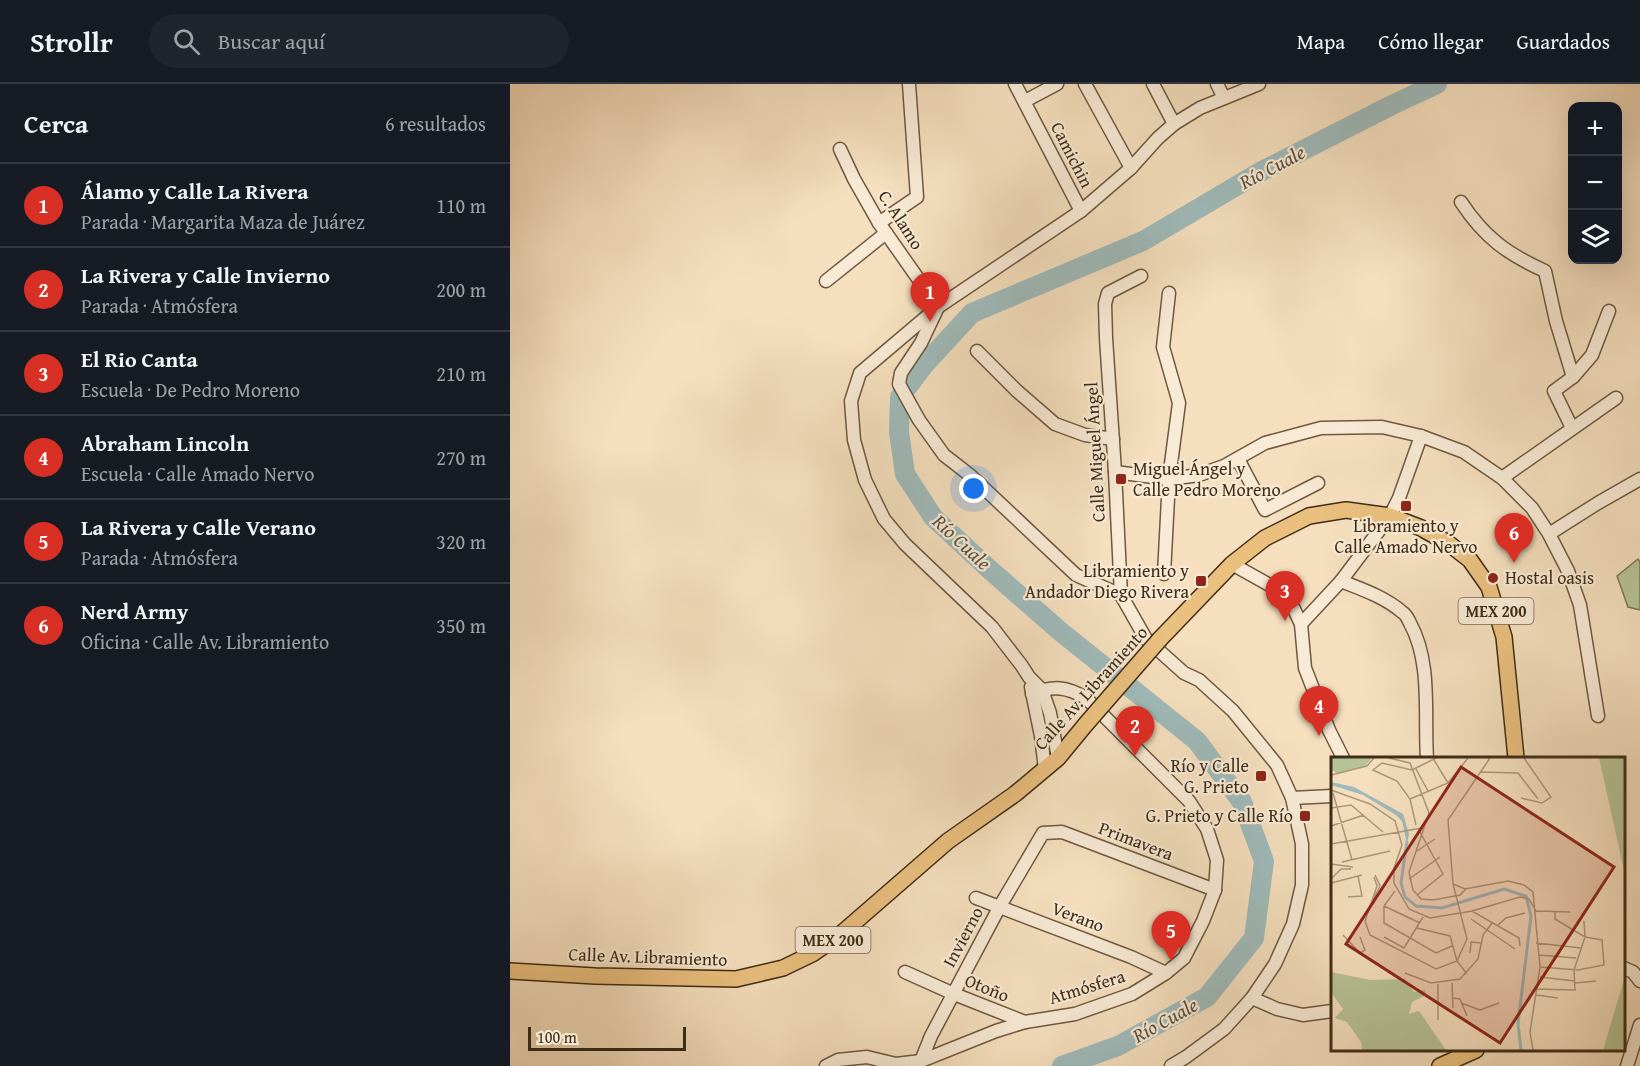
<!DOCTYPE html>
<html lang="es">
<head>
<meta charset="utf-8">
<style>
  body { margin:0; font-family:"Gentium Book Plus",serif; background:#20242c; color:#f1f3f6 }
  .controls { position:absolute; right:18px; top:18px; display:grid; overflow:hidden; border-radius:12px; box-shadow:0 6px 24px #0002 }
  .controls button { width:54px; height:54px; display:grid; place-items:center; padding:0; border:0; border-bottom:2px solid #363941; background:#171b24; color:#f1f3f6; font:30px sans-serif }
  .scale { position:absolute; left:18px; bottom:15px; width:158px; box-sizing:border-box; padding-left:6px; border:3px solid #3e2c16; border-top:0; font-size:16px; line-height:21px; white-space:nowrap; color:#3e2c16; -webkit-text-stroke:4px #f8ead5; paint-order:stroke }
  .you { position:absolute; left:464px; top:405px; width:21px; height:21px; margin:-15px; border:4px solid #fff; border-radius:50%; background:#1a73e8; box-shadow:0 0 0 9px #1a73e833 }
  .badge { display:grid; place-items:center; width:39px; height:39px; border-radius:50%; background:#d93025; color:#fff; font-size:20px; font-weight:700 }
  .pin { position:absolute; translate:-50% -50px; filter:drop-shadow(0 2px 3px #0008) }
  .pin::after { content:''; position:absolute; top:32px; width:21px; height:18px; background:inherit; clip-path:polygon(0 0,100% 0,50% 100%) }
  .list { margin:0; padding:0; list-style:none }
  h2 { display:flex; justify-content:space-between; align-items:center; height:78px; margin:0; padding:0 24px; font-size:26px }
  h2 small { font-size:20px; font-weight:400; color:#9ea1a6 }
  .list li { display:grid; grid-template-columns:39px 1fr auto; gap:18px; align-items:center; box-sizing:border-box; height:84px; padding:0 24px; border-top:2px solid #363941 }
  .list b { display:block; font-size:22px; white-space:nowrap }
  .list p { margin:0; font-size:20px; white-space:nowrap; color:#9ea1a6 }
  .list em { font-size:20px; font-style:normal; color:#9ea1a6 }
  .icon { flex:none; width:33px; height:33px; fill:none; stroke:currentColor; stroke-width:2; stroke-linecap:round; stroke-linejoin:round }
  .map { position:relative; flex:none; width:1130px; height:982px; overflow:hidden }
  header { display:flex; align-items:center; gap:36px; box-sizing:border-box; height:84px; padding:0 30px; background:#171b24; border-bottom:2px solid #363941 }
  header strong { font-size:28px }
  nav { display:flex; gap:33px; margin-inline-start:auto; font-size:21px }
  .search { width:420px; height:54px; background:#20242c; display:flex; align-items:center; gap:15px; box-sizing:border-box; padding:0 21px; border-radius:33px; color:#9ea1a6; font-size:22px }
  main { display:flex }
  aside { flex:1; background:#171b24 }
  .map>svg:first-child { display:block }
  .green { fill:#b6c396; stroke:#7a7856; stroke-width:1.5 }
  .lines { fill:none; stroke-linecap:round; stroke-linejoin:round }
  .river { stroke:#9fbaba; stroke-width:20 }
  .minor-casing { stroke:#6c5940; stroke-width:15 }
  .major-casing { stroke:#3e2c16; stroke-width:18 }
  .minor { stroke:#f8ead5; stroke-width:12 }
  .major { stroke:#eac07f; stroke-width:15 }
  .major-bridge-casing { stroke:#3e2c16; stroke-width:18; stroke-linecap:butt }
  .major-bridge { stroke:#eac07f; stroke-width:15 }
  .poi-dot { fill:#8f2418; stroke:#f8ead5; stroke-width:2 }
  .labels { text-anchor:middle; stroke-width:4.5; stroke-linejoin:round; paint-order:stroke }
  .shield { fill:#f8ead5; stroke:#76654f; stroke-width:1.5 }
  .shield-label { font-size:16px; font-weight:bold; fill:#3e2c16 }
  .street-label { font-size:18px; fill:#3e2c16; stroke:#f8ead5 }
  .poi-label { font-size:18px; fill:#3e2c16; stroke:#f8ead5; text-anchor:end }
  .water-label { font-size:20px; font-style:italic; fill:#56503f; stroke:#f8ead5 }
  .inset-river { fill:none; stroke:#9fbaba; stroke-width:3 }
  .inset-road { fill:none; stroke:#ac977b; stroke-width:1.5 }
  .view { fill:#8f2418; fill-opacity:0.15; stroke:#8f2418; stroke-width:3 }
  .inset-edge { fill:none; stroke:#3e2c16; stroke-width:3 }
</style>
</head>
<body>
<header>
<strong>Strollr</strong>
<div class="search"><svg class="icon" aria-label="search" viewBox="0 0 24 24"><circle cx="10" cy="10" r="6"/><path d="M15 15l6 6"/></svg>Buscar aquí</div>
<nav><a>Mapa</a><a>Cómo llegar</a><a>Guardados</a></nav>
</header>
<main>
<aside>
<h2>Cerca<small>6 resultados</small></h2>
<ul class="list">
<li><span class="badge">1</span><div><b>Álamo y Calle La Rivera</b><p>Parada · Margarita Maza de Juárez</p></div><em>110 m</em></li>
<li><span class="badge">2</span><div><b>La Rivera y Calle Invierno</b><p>Parada · Atmósfera</p></div><em>200 m</em></li>
<li><span class="badge">3</span><div><b>El Rio Canta</b><p>Escuela · De Pedro Moreno</p></div><em>210 m</em></li>
<li><span class="badge">4</span><div><b>Abraham Lincoln</b><p>Escuela · Calle Amado Nervo</p></div><em>270 m</em></li>
<li><span class="badge">5</span><div><b>La Rivera y Calle Verano</b><p>Parada · Atmósfera</p></div><em>320 m</em></li>
<li><span class="badge">6</span><div><b>Nerd Army</b><p>Oficina · Calle Av. Libramiento</p></div><em>350 m</em></li>
</ul>
</aside>
<div class="map">
<svg width="1130" height="982" viewBox="0 0 1130 982">
  <rect width="100%" height="100%" fill="#f5dfbe"/>
  <filter id="stains"><feTurbulence type="fractalNoise" baseFrequency=".00333" numOctaves="4"/><feColorMatrix values="0 0 0 0 .2 0 0 0 0 .09 0 0 0 0 .02 0 0 0 .5 -.17"/></filter>
  <radialGradient id="worn" r=".72"><stop offset=".6" stop-color="#630" stop-opacity="0"/><stop offset="1" stop-color="#630" stop-opacity=".3"/></radialGradient>
  <path class="green" d="M1128 475 1130 478V526L1118 523 1107 492Z"/>
  <g class="lines">
    <path class="river" d="M552 982 608 962 697 913 744 854 754 777 732 718 687 657 551 548 479 485 423 433 395 390 389 348 390 313 414 281 462 229 633 157 750 88 882 21 927 0"/>
    <g class="minor-casing">
      <g id="minor">
        <path d="M505 0 571 127"/>
        <path d="M575 0 621 84"/>
        <path d="M643 0 664 40"/>
        <path d="M707 0 714 14"/>
        <path d="M515 17 547 0"/>
        <path d="M330 65 344 95 369 139 428 223 411 259 391 289 389 300 409 336 434 371 461 392 566 491 611 511"/>
        <path d="M951 118C974 153 997 170 1035 187L1046 237 1063 293"/>
        <path d="M369 139 407 113 399 0"/>
        <path d="M631 192 598 209 595 220 596 254 605 388 611 511 636 555 674 589 689 596 723 627 767 681 782 714 792 760V801L783 840 765 880 742 914 714 945 676 973 661 982"/>
        <path d="M316 197 376 149"/>
        <path d="M467 267 507 307 545 340 575 351 603 355"/>
        <path d="M1062 344 1044 307 1063 293 1082 271 1099 227"/>
        <path d="M728 375 755 426 808 399"/>
        <path d="M605 388 659 395 689 391 714 382 755 359 811 344 872 343 911 352 954 368 992 394 1022 424 1039 450 1058 487 1070 521 1088 632"/>
        <path d="M992 394 1106 314"/>
        <path d="M1039 450 1088 419 1130 395"/>
        <path d="M722 480 774 509 783 523 791 540 795 584 819 646 833 674"/>
        <path d="M654 490 659 395 669 319 653 263 659 209"/>
        <path d="M831 497C851 505 875 513 892 528 896 530 898 535 900 539 922 579 914 630 917 674"/>
        <path d="M791 540 831 497 880 432 889 414 911 352"/>
        <path d="M521 603 531 652 535 685"/>
        <path d="M548 674 540 629 532 606 519 593 512 582 482 543 395 460 374 435 355 396 344 356 341 317 350 289 428 223 571 127 621 84 648 54 664 40 690 24 749 0"/>
        <path d="M782 714 822 712"/>
        <path d="M466 814 621 873 656 889"/>
        <path d="M1114 884 1123 888 1130 897"/>
        <path d="M395 888 444 910 515 938"/>
        <path d="M742 914 767 925 793 931 822 927"/>
        <path d="M411 977 421 952 490 822 533 749 552 748 705 806"/>
        <path d="M316 982 328 976 357 973 386 980 411 977 486 947 515 938 565 930 622 910 656 889 674 874 693 837 705 806 707 776 697 745 679 717 576 614C557 603 544 601 522 610"/>
        <path d="M1117 982 1130 941"/>
      </g>
    </g>
    <g class="major-casing">
      <g id="major">
        <path d="M650 555 722 480 755 454 799 432 836 426 880 432 909 443 938 459 960 476 979 503 994 553 1006 674"/>
        <path d="M0 887 85 892 226 895 273 884 302 870 331 850 438 757 505 710 548 674 576 640"/>
        <path d="M930 982 966 966"/>
      </g>
    </g>
    <use href="#minor" class="minor"/>
    <use href="#major" class="major"/>
    <g class="major-bridge-casing">
      <path id="major-bridge" d="M576 640 650 555"/>
    </g>
    <use href="#major-bridge" class="major-bridge"/>
  </g>
  <g class="poi-dot">
    <rect x="605" y="389" width="12" height="12" rx="3"/>
    <rect x="890" y="416" width="12" height="12" rx="3"/>
    <circle cx="983" cy="494" r="6"/>
    <rect x="685" y="491" width="12" height="12" rx="3"/>
    <rect x="745" y="686" width="12" height="12" rx="3"/>
    <rect x="789" y="726" width="12" height="12" rx="3"/>
  </g>
  <g class="labels">
    <g class="shield">
      <rect x="948.5" y="514" width="75" height="26" rx="4.5"/>
      <rect x="285.5" y="843" width="75" height="26" rx="4.5"/>
    </g>
    <g class="shield-label">
      <text x="986" y="533">MEX 200</text>
      <text x="323" y="862">MEX 200</text>
    </g>
    <g class="street-label">
      <text transform="translate(562 71) rotate(63)" y="6">Camichin</text>
      <text transform="translate(391 136) rotate(57)" y="6">C. Alamo</text>
      <text transform="translate(585 368) rotate(-93)" y="6">Calle Miguel Ángel</text>
      <text transform="translate(581 604) rotate(-48)" y="6">Calle Av. Libramiento</text>
      <text transform="translate(626 757) rotate(21)" y="6">Primavera</text>
      <text transform="translate(568 833) rotate(21)" y="6">Verano</text>
      <text transform="translate(453 853) rotate(-62)" y="6">Invierno</text>
      <text transform="translate(138 873) rotate(2)" y="6">Calle Av. Libramiento</text>
      <text transform="translate(577 903) rotate(-17)" y="6">Atmósfera</text>
      <text transform="translate(477 904) rotate(22)" y="6">Otoño</text>
    </g>
    <g class="poi-label">
      <text x="623" y="391" text-anchor="start">Miguel Ángel y<tspan x="623" dy="21">Calle Pedro Moreno</tspan></text>
      <text x="896" y="448" text-anchor="middle">Libramiento y<tspan x="896" dy="21">Calle Amado Nervo</tspan></text>
      <text x="679" y="493">Libramiento y<tspan x="679" dy="21">Andador Diego Rivera</tspan></text>
      <text x="995" y="500" text-anchor="start">Hostal oasis</text>
      <text x="739" y="688">Río y Calle<tspan x="739" dy="21">G. Prieto</tspan></text>
      <text x="783" y="738">G. Prieto y Calle Río</text>
    </g>
    <g class="water-label">
      <text transform="translate(762 83) rotate(-28)" y="7">Río Cuale</text>
      <text transform="translate(452 458) rotate(43)" y="7">Río Cuale</text>
      <text transform="translate(655 936) rotate(-29)" y="7">Río Cuale</text>
    </g>
  </g>
  <g transform="translate(821 673)">
    <rect width="294" height="294" fill="#f5dfbe"/>
    <path d="M0 1H41L34 9 7 17 0 12ZM268 1H294V118ZM0 215 39 223 74 222 83 235 94 233 95 238 81 245 78 257 88 254 115 293H31L30 285 16 265 4 261 12 252 0 235ZM294 219V293H272Z" fill="#b6c396"/>
    <path d="M0 25 23 30 72 57 78 77 76 87 71 64 65 58 32 38 0 28Z" fill="#9fbaba"/>
    <path class="inset-river" d="M76 84 70 126 74 140 85 149 111 151 173 132 195 139 200 159 187 267 190 293"/>
    <path class="inset-road" d="M58 1 79 6 98 56 78 115 82 133 90 142 102 143 129 138 135 132M103 3 117 26M85 12 97 34M81 13 51 6 42 13 66 24 79 42 85 68M81 13 105 1M149 15 187 16 207 42M0 18 36 9 43 1M0 33 39 47 64 64 71 88 63 111V126L78 152 99 161 141 154 188 181 189 189M2 36 21 103M190 41 211 46 220 40 193 1M79 42 117 26 137 1M0 51 20 48 52 75M0 69 33 58M0 87 91 71M86 94 104 82M11 105 59 94M0 107 22 110M43 120 46 129 34 164 39 178 105 212 126 204 136 182 122 127 117 63 159 1M0 122 10 112H20M78 122 109 100M0 126 31 118M122 127 134 132 177 124 193 128 202 135 209 210 199 275 202 293M64 134 53 149V166L105 196 121 189M86 138 112 117 89 75M17 140 31 139 27 119M42 143 49 129 44 118M53 149 89 166M141 154 189 140 198 142 205 154 239 155M140 162 184 192M167 168 175 161 194 156M86 171 119 179 126 204 136 217M12 178 29 196 34 193 29 180M53 180 73 191 92 160M205 186 250 191M139 196 140 185 151 186M207 198 245 201M209 210 247 213 273 208 271 183 254 180 224 162V154M74 216 100 226 129 222 147 202 152 178 161 166M209 220 244 224M121 226 122 251M244 226 265 224M206 232 244 233 243 213 254 180 253 164M205 238 227 241M122 241 129 242 136 259M130 246 149 253 168 246M107 263V227"/>
    <path class="view" d="M130 10 283 110 169 286 15 187Z"/>
    <rect width="294" height="294" class="inset-edge"/>
  </g>
  <rect width="100%" height="100%" filter="url(#stains)"/>
  <rect width="100%" height="100%" fill="url(#worn)"/>
</svg>
<div class="controls">
<button>+</button>
<button>−</button>
<button><svg class="icon" aria-label="layers" viewBox="0 0 24 24"><path d="M12 4l9 5-9 5-9-5zM3 14l9 5 9-5"/></svg></button>
</div>
<div class="scale">100 m</div>
<div class="you"></div>
<div class="pin badge" style="left:420px;top:238px">1</div>
<div class="pin badge" style="left:625px;top:672px">2</div>
<div class="pin badge" style="left:775px;top:537px">3</div>
<div class="pin badge" style="left:809px;top:652px">4</div>
<div class="pin badge" style="left:661px;top:877px">5</div>
<div class="pin badge" style="left:1004px;top:479px">6</div>
</div>
</main>
</body>
</html>
